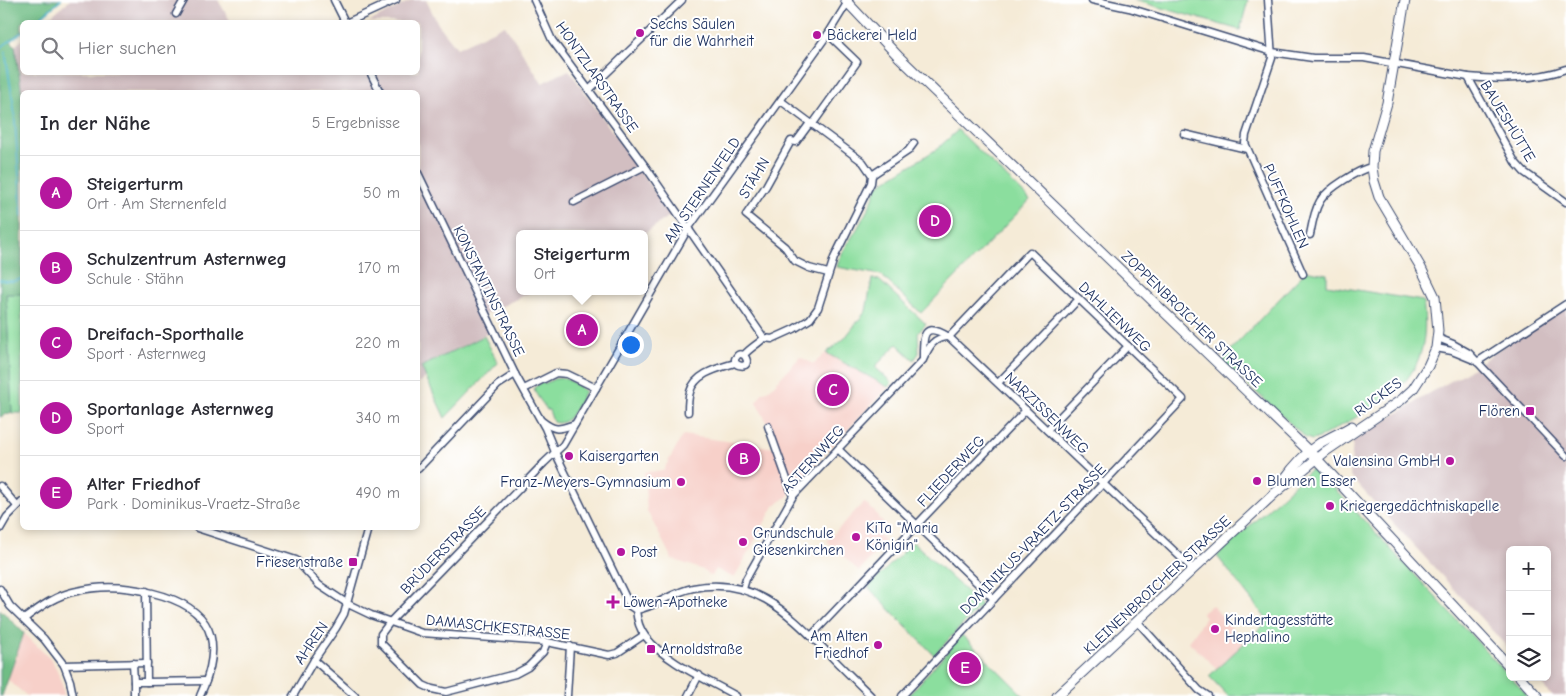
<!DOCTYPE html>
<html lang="de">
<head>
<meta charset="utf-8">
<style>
  body { margin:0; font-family:"Comic Neue",sans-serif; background:#f2f2f3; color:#2b2b33 }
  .controls { position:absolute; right:15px; bottom:15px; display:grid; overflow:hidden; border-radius:8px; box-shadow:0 2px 8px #0003 }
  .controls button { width:45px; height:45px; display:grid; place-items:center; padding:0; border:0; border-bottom:1px solid #e1e1e2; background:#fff; color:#2b2b33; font:25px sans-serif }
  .you { position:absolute; left:630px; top:344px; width:18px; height:18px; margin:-12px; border:4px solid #fff; border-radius:50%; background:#1a73e8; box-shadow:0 0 0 8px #1a73e833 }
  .badge { display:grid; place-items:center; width:32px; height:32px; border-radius:50%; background:#b5179e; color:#fff; font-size:16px; font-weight:700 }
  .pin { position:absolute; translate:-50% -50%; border:2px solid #fff; box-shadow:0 1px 5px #0006 }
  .popup { position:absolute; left:516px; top:230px; width:132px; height:65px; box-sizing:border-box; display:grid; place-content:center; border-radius:8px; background:#fff; filter:drop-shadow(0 1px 4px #0005); font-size:16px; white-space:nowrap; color:#7c7c81 }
  .popup b { font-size:19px; color:#2b2b33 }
  .popup::after { content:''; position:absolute; left:50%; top:100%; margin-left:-10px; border:10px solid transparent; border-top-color:#fff }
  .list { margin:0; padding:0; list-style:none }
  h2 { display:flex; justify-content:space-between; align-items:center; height:65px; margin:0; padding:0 20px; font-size:21px }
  h2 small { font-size:16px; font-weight:400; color:#7c7c81 }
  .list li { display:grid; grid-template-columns:32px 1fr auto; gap:15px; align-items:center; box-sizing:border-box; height:75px; padding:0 20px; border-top:1px solid #e1e1e2 }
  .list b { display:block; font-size:19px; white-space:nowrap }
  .list p { margin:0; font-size:16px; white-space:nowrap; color:#7c7c81 }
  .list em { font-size:16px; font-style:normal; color:#7c7c81 }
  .icon { flex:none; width:28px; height:28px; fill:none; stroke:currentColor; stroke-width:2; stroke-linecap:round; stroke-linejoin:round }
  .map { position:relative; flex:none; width:1566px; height:696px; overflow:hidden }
  .search { position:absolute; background:#fff; box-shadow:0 2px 8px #0003; left:20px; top:20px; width:400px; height:55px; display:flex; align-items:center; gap:12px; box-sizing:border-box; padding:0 18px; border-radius:8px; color:#7c7c81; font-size:19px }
  .panel { position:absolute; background:#fff; box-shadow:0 2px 8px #0003; left:20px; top:90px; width:400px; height:440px; border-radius:8px }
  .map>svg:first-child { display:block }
  .built { fill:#f7d0c9 }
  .industrial { fill:#d2bec1 }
  .green { fill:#8bde9e; stroke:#53867e }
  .forest { fill:#70bd85; stroke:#467672 }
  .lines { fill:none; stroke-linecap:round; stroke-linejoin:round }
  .stream { stroke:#4ab4c8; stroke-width:2 }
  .minor-casing { stroke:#3c4b70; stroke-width:9 }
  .major-casing { stroke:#3c4b70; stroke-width:11 }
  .minor { stroke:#fff; stroke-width:6 }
  .major { stroke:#fff; stroke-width:9 }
  .poi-dot { fill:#b5179e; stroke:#fff; stroke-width:2 }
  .labels { text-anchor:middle; stroke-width:4; stroke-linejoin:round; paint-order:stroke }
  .poi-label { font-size:15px; fill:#1b2f5e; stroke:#fff; text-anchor:start }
  .street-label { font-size:15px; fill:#1b2f5e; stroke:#fff }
</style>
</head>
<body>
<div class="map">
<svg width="1566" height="696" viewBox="0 0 1566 696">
  <rect width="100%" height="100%" fill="#fff"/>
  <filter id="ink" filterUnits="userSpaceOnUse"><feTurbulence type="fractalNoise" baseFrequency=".02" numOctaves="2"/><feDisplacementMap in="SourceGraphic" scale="10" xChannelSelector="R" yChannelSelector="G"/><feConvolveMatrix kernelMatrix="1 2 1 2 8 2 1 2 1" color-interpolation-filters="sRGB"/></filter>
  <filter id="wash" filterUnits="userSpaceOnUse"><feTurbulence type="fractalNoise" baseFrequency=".0096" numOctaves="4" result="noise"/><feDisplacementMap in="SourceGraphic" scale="20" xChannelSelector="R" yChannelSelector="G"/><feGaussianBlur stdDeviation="1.12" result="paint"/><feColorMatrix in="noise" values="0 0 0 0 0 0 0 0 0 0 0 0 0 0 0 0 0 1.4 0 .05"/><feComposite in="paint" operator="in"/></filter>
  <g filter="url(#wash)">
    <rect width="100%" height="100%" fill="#f5ebd7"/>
    <g class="built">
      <path d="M826 353 888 387 800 480 787 497 774 506 734 578 716 569 712 576 709 575 706 571 672 559 647 511 644 472 663 471 683 435 776 448 771 429 756 402 763 392 768 391 800 357 813 364Z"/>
      <path d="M864 502 879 516 878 518 886 525 878 534 884 540 877 547 876 552 859 571 827 541Z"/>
      <path d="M1212 605 1245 643 1217 669 1189 642 1205 617 1202 613Z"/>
      <path d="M24 633 52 661 57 670 63 688 64 696H27L8 680Z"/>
    </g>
    <g class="industrial">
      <path d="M70 0H218L231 22H44Z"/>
      <path d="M412 0H426L438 24 457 48 505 25 542 83 569 70 671 215 644 234H520V291H533L484 315 492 331 421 367 426 378 418 383V92H22V95L15 46 22 40V72H418V22H369Z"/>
      <path d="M1566 305V696H1552L1535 677H1547V550H1510V650L1350 476 1353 441 1430 393 1470 370 1499 349Z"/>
    </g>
    <g class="green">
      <path d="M1134 0H1248L1240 30Z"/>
      <path d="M958 130 1030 200 921 313 881 275 837 267C840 253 850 241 857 229 865 215 873 201 877 186L937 149Z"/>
      <path d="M1304 270 1327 274V285L1423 301C1435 386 1381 402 1319 438L1312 440 1306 438 1228 366 1223 358 1303 274Z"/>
      <path d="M872 279 879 280 926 324 918 333 919 353 914 360 897 344 875 367 892 383 888 387 826 353 844 339 866 311Z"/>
      <path d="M6 294H22V413H12Z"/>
      <path d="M484 336 498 363 445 418 421 367Z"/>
      <path d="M564 378 572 382 585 391C578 403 570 428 553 422L549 410H547C543 403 535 395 534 388L541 382 544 384 554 379Z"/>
      <path d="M1310 470H1317L1528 696H1228L1209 676 1268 621 1217 556Z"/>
      <path d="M913 542 981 605 934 655 868 587Z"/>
      <path d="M962 635 1024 696H908Z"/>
    </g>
    <g class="forest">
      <path d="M0 0H60L34 22H22V31L10 40 15 46 22 95V294H6L12 412 0 417Z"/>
      <path d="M0 609 24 633 2 696H0Z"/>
    </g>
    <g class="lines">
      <g class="stream">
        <path d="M35 22 61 0"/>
        <path d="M0 48 22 32"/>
        <path d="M5 51 14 108 22 216"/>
        <path d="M0 280C7 281 16 283 22 278"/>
      </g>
    </g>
  </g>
  <g filter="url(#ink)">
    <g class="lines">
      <g class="minor-casing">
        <g id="minor">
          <path d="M334 0 345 22"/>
          <path d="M534 0 552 40 645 166 764 338 772 339 794 329 810 319 818 308 834 258 871 183 872 175 863 162 781 101"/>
          <path d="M1092 0 1129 8 1272 52 1313 58H1364L1468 77 1515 162 1524 172 1566 202"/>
          <path d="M1268 0 1272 58 1246 135 1245 143 1303 274"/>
          <path d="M176 14 184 0"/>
          <path d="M348 22 396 0"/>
          <path d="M370 72 380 92"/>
          <path d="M1468 77C1500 80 1535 80 1566 69"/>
          <path d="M589 90 682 0"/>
          <path d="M810 123 796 142 791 141 766 186 746 215 785 247 795 261 809 268 828 273"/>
          <path d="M812 125 857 62 828 34"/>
          <path d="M1184 134 1247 149"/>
          <path d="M418 173 515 374 545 428 555 452 630 606 636 610C637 620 639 628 645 636 665 662 708 680 736 696"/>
          <path d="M872 175 908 151 914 143"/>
          <path d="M574 202 645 166"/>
          <path d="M1310 235C1312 224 1314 211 1320 201 1327 189 1359 169 1372 167"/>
          <path d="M1438 338 1453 344 1469 353 1566 456"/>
          <path d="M1436 348 1452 351 1474 360"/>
          <path d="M744 355C756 371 727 367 737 356 739 353 741 354 744 355 750 348 758 344 764 338"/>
          <path d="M923 358C923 335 923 321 949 337L1193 569"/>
          <path d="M1477 362 1566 304"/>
          <path d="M998 383 1079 299"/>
          <path d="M524 389 556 373 567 374 596 388"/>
          <path d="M688 412C688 405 688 398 690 392 695 373 719 368 735 363"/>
          <path d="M542 421C556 432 560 429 575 424"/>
          <path d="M768 426 793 496"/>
          <path d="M1047 430 1128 346"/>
          <path d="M838 449 994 599"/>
          <path d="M418 469 498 385 515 374"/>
          <path d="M0 486 17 506"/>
          <path d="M197 528 296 560 319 585 348 604 371 615 422 633 547 642 609 655 617 653 644 635"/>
          <path d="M0 529 7 517 22 502"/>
          <path d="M0 589 10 606 44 639 64 665 70 681 73 696"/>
          <path d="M743 589 746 579 793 496 923 360C929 347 933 337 949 337L1030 252 1183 399 902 696"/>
          <path d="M636 610C656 607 672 592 693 588 752 576 787 612 825 650 840 666 856 681 871 696"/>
          <path d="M24 619C40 607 56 595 77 591 102 585 129 587 153 593 213 608 225 641 200 696"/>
          <path d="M1137 621 1199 690 1208 696"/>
          <path d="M811 636 1026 410"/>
          <path d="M547 642 543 652 528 667 515 674 446 692 432 689 423 685 381 643V634L390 622 544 463 563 445 688 229 828 34 849 0"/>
          <path d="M314 660 355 696"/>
          <path d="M133 663 134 682"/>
          <path d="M64 665 147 663"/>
          <path d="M147 682 206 681"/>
          <path d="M134 696V682H147L146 591"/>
          <path d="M293 696 314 660 336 628 344 614 368 528"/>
          <path d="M567 696 570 646"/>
          <path d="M688 696 699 675"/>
        </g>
      </g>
      <g class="major-casing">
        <g id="major">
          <path d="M845 0 899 57 1316 458 1510 667"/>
          <path d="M1283 481C1293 467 1305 453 1320 443 1330 437 1342 432 1352 426"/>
          <path d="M1520 677 1537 696"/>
          <path d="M1057 696 1275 493 1326 451 1401 400 1413 389 1428 366 1436 348 1438 331 1435 297 1420 266 1379 197 1374 181 1372 167 1373 151 1387 103 1405 0"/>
        </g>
      </g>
      <use href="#minor" class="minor"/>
      <use href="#major" class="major"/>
    </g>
  </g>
  <g class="poi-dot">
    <circle cx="640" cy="33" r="5"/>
    <circle cx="817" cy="35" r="5"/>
    <rect x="1525" y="406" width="10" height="10" rx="2.5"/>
    <circle cx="569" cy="456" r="5"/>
    <circle cx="1450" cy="461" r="5"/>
    <circle cx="1257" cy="481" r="5"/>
    <circle cx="681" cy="482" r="5"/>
    <circle cx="1330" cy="506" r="5"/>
    <circle cx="856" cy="537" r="5"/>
    <circle cx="743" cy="542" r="5"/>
    <circle cx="621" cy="552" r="5"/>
    <rect x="348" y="557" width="10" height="10" rx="2.5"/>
    <path d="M610.5 594.5h5v5h5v5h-5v5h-5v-5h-5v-5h5z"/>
    <circle cx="1215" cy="629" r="5"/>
    <circle cx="878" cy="645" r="5"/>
    <rect x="646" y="644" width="10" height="10" rx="2.5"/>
  </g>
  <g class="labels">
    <g class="poi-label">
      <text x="650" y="29">Sechs Säulen<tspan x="650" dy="17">für die Wahrheit</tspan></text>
      <text x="827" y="40">Bäckerei Held</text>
      <text x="1520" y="416" text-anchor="end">Flören</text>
      <text x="579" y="461">Kaisergarten</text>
      <text x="1440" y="466" text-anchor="end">Valensina GmbH</text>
      <text x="1267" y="486">Blumen Esser</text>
      <text x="671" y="487" text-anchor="end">Franz-Meyers-Gymnasium</text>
      <text x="1340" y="511">Kriegergedächtniskapelle</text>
      <text x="866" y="533">KiTa "Maria<tspan x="866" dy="17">Königin"</tspan></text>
      <text x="753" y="538">Grundschule<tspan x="753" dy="17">Giesenkirchen</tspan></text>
      <text x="631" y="557">Post</text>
      <text x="343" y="567" text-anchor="end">Friesenstraße</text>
      <text x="623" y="607">Löwen-Apotheke</text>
      <text x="1225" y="625">Kindertagesstätte<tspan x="1225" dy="17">Hephalino</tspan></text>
      <text x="868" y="641" text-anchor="end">Am Alten<tspan x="868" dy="17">Friedhof</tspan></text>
      <text x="661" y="654">Arnoldstraße</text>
    </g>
    <g class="street-label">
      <text transform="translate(597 77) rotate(55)" y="5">HONTZLARSTRASSE</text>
      <text transform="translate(1508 121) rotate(59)" y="5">BAUESHÜTTE</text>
      <text transform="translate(754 178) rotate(-59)" y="5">STÄHN</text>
      <text transform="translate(702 190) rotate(-56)" y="5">AM STERNENFELD</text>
      <text transform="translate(1286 206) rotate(66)" y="5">PUFFKOHLEN</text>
      <text transform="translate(489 291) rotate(64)" y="5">KONSTANTINSTRASSE</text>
      <text transform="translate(1115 317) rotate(44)" y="5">DAHLIENWEG</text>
      <text transform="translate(1192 319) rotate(44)" y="5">ZOPPENBROICHER STRASSE</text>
      <text transform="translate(1378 397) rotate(-36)" y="5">RUCKES</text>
      <text transform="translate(1047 413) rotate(44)" y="5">NARZISSENWEG</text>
      <text transform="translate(813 459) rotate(-48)" y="5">ASTERNWEG</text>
      <text transform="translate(951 471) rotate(-47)" y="5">FLIEDERWEG</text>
      <text transform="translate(1033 539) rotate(-46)" y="5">DOMINIKUS-VRAETZ-STRASSE</text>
      <text transform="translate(443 550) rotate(-46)" y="5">BRÜDERSTRASSE</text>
      <text transform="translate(1157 585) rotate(-43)" y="5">KLEINENBROICHER STRASSE</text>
      <text transform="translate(498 627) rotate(6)" y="5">DAMASCHKESTRASSE</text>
      <text transform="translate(311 643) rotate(-56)" y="5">AHREN</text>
    </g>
  </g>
</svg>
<div class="controls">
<button>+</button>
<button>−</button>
<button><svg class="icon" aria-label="layers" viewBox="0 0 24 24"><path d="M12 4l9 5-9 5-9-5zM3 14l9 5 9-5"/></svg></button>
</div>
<div class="you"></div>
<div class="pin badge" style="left:582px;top:330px">A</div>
<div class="popup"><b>Steigerturm</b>Ort</div>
<div class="pin badge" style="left:744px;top:459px">B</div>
<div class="pin badge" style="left:833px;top:390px">C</div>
<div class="pin badge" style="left:935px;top:221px">D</div>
<div class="pin badge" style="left:965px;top:668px">E</div>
<div class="search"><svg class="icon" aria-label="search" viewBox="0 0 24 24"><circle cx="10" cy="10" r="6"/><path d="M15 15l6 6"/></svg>Hier suchen</div>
<section class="panel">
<h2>In der Nähe<small>5 Ergebnisse</small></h2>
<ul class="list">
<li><span class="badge">A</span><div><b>Steigerturm</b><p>Ort · Am Sternenfeld</p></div><em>50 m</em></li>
<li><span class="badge">B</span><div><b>Schulzentrum Asternweg</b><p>Schule · Stähn</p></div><em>170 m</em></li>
<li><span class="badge">C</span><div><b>Dreifach-Sporthalle</b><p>Sport · Asternweg</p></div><em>220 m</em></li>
<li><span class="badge">D</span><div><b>Sportanlage Asternweg</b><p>Sport</p></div><em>340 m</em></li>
<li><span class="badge">E</span><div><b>Alter Friedhof</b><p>Park · Dominikus-Vraetz-Straße</p></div><em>490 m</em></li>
</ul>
</section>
</div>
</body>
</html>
